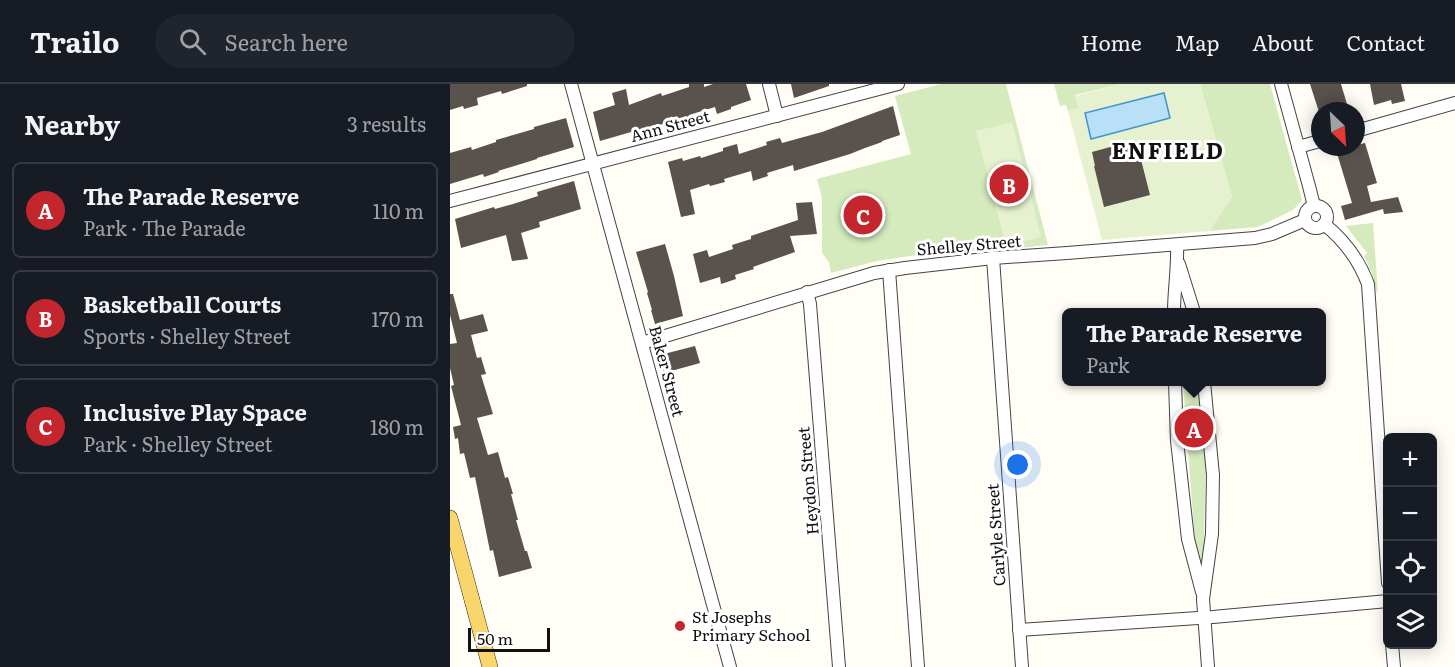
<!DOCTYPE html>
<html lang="en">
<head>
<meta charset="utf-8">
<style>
  body { margin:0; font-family:Literata,serif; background:#20242c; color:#f1f3f6 }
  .controls { position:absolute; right:18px; bottom:18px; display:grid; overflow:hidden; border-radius:9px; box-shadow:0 3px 15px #0003 }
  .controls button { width:54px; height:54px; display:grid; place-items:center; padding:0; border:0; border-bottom:2px solid #363941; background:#171b24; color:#f1f3f6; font:30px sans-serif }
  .compass { position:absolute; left:861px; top:18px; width:54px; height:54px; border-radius:50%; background:#171b24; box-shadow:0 3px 15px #0003; rotate:155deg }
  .scale { position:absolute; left:18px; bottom:15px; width:82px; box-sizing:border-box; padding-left:6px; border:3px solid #111; border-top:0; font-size:16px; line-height:21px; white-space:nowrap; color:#111; -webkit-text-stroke:4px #fff; paint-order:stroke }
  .you { position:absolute; left:568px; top:381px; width:21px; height:21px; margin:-15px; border:4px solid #fff; border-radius:50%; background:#1a73e8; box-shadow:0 0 0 9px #1a73e833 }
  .badge { display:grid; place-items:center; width:39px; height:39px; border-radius:50%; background:#c4262e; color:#fff; font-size:20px; font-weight:700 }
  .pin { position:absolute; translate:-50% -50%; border:3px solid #fff; box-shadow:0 2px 6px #0006 }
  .popup { position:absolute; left:612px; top:224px; width:264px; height:78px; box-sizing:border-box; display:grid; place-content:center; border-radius:9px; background:#171b24; filter:drop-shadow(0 2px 4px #0005); font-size:20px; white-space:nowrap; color:#9ea1a6 }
  .popup b { font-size:22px; color:#f1f3f6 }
  .popup::after { content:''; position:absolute; left:50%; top:100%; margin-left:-12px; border:12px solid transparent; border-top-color:#171b24 }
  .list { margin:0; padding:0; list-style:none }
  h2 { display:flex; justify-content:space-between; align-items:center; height:78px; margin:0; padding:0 24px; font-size:26px }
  h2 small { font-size:20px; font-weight:400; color:#9ea1a6 }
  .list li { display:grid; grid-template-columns:39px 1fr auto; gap:18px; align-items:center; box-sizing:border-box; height:96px; margin:0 12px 12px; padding:0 12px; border:2px solid #363941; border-radius:9px }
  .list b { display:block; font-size:22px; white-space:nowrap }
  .list p { margin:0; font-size:20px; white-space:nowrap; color:#9ea1a6 }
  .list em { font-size:20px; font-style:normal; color:#9ea1a6 }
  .icon { flex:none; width:33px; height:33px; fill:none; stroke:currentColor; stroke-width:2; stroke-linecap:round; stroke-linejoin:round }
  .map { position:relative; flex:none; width:1005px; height:583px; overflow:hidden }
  header { display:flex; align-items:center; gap:36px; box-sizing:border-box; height:84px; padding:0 30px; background:#171b24; border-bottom:2px solid #363941 }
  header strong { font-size:28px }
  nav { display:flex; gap:33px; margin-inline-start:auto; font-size:21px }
  .search { width:420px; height:54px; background:#20242c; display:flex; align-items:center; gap:15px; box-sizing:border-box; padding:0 21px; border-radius:33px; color:#9ea1a6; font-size:22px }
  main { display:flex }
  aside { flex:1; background:#171b24 }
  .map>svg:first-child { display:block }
  .green { fill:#d5ebbd }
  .pitch { fill:#e6f2cf }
  .water { fill:#b9e0f7; stroke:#3f96cf; stroke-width:1.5 }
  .building { fill:#5a524d }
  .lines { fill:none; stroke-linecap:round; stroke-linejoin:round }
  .minor-casing { stroke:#444; stroke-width:14 }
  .major-casing { stroke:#222; stroke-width:16 }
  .minor { stroke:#fff; stroke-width:12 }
  .major { stroke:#f9d66b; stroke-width:15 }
  .poi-dot { fill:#c4262e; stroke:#fff; stroke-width:2 }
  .labels { text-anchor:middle; stroke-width:6; stroke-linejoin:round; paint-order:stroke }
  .street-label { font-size:16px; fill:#111; stroke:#fff }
  .poi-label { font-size:16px; fill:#111; stroke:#fff; text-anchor:start }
  .district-label { font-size:22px; font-weight:bold; letter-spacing:1.5px; fill:#111; stroke:#fff }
</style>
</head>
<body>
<header>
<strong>Trailo</strong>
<div class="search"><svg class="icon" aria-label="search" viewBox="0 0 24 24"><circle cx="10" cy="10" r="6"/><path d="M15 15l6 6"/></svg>Search here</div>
<nav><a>Home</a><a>Map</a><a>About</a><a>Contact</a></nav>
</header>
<main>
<aside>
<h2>Nearby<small>3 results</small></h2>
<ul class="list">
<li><span class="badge">A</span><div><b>The Parade Reserve</b><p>Park · The Parade</p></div><em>110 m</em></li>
<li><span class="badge">B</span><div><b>Basketball Courts</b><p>Sports · Shelley Street</p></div><em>170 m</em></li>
<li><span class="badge">C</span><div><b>Inclusive Play Space</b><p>Park · Shelley Street</p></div><em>180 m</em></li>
</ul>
</aside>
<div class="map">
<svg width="1005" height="583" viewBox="0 0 1005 583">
  <rect width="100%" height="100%" fill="#fffdf5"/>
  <g class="green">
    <path d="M491 0H556L598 161 547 166 487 168 427 177 381 189 379 178 372 169V114L367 95 461 70 445 12Z"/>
    <path d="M604 0H671L625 11 628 24 618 27 616 21 610 22Z"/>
    <path d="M750 0H820L852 116 843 126 808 143 759 147 782 113Z"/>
    <path d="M923 139 928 209H927L921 187 914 172 917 169 896 142Z"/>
    <path d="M733 298H747L756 378 753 484 750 481 745 459Z"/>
  </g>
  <g class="pitch">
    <path d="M671 0H750L782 113 759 147 652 156 618 27 628 24 625 12Z"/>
    <path d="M562 38 591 153 556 162 526 47Z"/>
  </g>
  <path class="water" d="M714 9 720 34 641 55 635 29Z"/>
  <g class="building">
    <path d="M0 0H77V2L52 10 51 7 27 14 28 21 14 25 13 22 0 26Z"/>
    <path d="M239 0H254V3L263 0H296L301 16 281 23V25L267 30 265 23 239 31 240 34 225 39 224 36 188 49V46L150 57 143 28 165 21 162 9 176 5 179 21 211 9 212 12 239 3Z"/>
    <path d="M341 0H379V2L344 14Z"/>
    <path d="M860 0H891L899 27H870L869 28Z"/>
    <path d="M920 0H951L955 17 942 20 941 16 924 21Z"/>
    <path d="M443 22 450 51 432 57V58L415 64 400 70 344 87 343 81 317 89 318 92 303 97 301 87 274 95 275 98 260 102 259 100 240 106 245 130 231 133 218 78 232 74 233 77 250 72 251 74 273 67V64L287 60 289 70 317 61 316 58 330 54 332 59 372 48Z"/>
    <path d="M116 34 124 63 87 74V75L48 87 49 88 34 93 33 90 0 100V69L21 63 22 66 46 58V56L84 45V43Z"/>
    <path d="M686 56 700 111 654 123 644 82H645L642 68Z"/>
    <path d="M915 59 927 99 917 102 921 118 948 113 953 128 934 130 933 125 895 136 891 122 902 119 886 66 899 63H906V61Z"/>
    <path d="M124 97 131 125 89 138 90 143 71 149 78 175 62 177 56 151 11 164 5 135 44 123 45 125 63 120 88 112 87 108Z"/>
    <path d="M362 118 367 150 340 152 345 168 303 183 304 185 285 191 286 195 271 200 270 193 250 199 243 170 257 166 259 173 283 165 282 161 301 155V152L348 136 346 119Z"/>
    <path d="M215 160 224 192 233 232 205 240 201 226H202L197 209 198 208 186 168Z"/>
    <path d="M0 210H3L10 236 33 230 38 247 21 251 27 274 31 273 36 290 31 291 43 330 27 334 38 371 48 368 55 394 58 393 63 410H61L68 436H66L75 467H77L82 484 49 493 43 466 40 467 25 393 20 394 14 369 10 370 8 354 5 355 3 343 11 341 1 302 4 301 0 284V260L7 259 0 231Z"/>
    <path d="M245 262 250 279 214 289 210 271Z"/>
  </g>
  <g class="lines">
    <g class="minor-casing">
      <g id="minor">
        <path d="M121 0 280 583"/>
        <path d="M319 0 327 32"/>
        <path d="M831 0 859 102 864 122"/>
        <path d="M906 47 1005 19"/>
        <path d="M848 63 870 57"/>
        <path d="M0 117 448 0"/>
        <circle cx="866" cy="133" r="11"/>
        <path d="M874 140C894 156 909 176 918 200L938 499"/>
        <path d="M543 174 572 583"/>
        <path d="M729 180 744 228"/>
        <path d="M439 186 468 583"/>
        <path d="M357 208 360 220 389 583"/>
        <path d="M724 228C724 206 728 183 727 161"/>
        <path d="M192 259 424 189 455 184 543 174 617 169 805 154 822 150 855 136"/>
        <path d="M725 298 727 357 738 455 752 508"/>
        <path d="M754 298 763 391 762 450 753 515 758 583"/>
        <path d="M569 546 763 533 938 517"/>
        <path d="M942 560 944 583"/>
      </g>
    </g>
    <g class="major-casing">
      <path id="major" d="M0 434 40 583"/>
    </g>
    <use href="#minor" class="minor"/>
    <use href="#major" class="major"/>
  </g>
  <circle class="poi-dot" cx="230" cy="542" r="6"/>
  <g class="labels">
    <g class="street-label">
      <text transform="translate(220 42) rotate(-15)" y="6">Ann Street</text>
      <text transform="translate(519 161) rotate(-5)" y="6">Shelley Street</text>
      <text transform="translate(217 287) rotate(75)" y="6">Baker Street</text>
      <text transform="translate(358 397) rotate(-95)" y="6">Heydon Street</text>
      <text transform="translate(546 451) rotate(-94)" y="6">Carlyle Street</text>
    </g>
    <g class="poi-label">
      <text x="242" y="539">St Josephs<tspan x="242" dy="18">Primary School</tspan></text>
    </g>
    <g class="district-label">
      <text x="718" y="75">ENFIELD</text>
    </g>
  </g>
</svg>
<div class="controls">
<button>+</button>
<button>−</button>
<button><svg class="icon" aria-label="locate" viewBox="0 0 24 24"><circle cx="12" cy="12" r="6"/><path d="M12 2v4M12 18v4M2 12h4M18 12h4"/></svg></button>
<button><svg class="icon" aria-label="layers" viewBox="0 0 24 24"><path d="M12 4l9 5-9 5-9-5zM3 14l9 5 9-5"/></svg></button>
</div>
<svg class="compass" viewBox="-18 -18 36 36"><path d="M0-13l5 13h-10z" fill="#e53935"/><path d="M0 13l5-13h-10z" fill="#9ea1a6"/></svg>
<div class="scale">50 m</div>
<div class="you"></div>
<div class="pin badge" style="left:744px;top:344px">A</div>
<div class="popup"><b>The Parade Reserve</b>Park</div>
<div class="pin badge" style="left:559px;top:100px">B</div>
<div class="pin badge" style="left:413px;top:131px">C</div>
</div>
</main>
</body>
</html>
